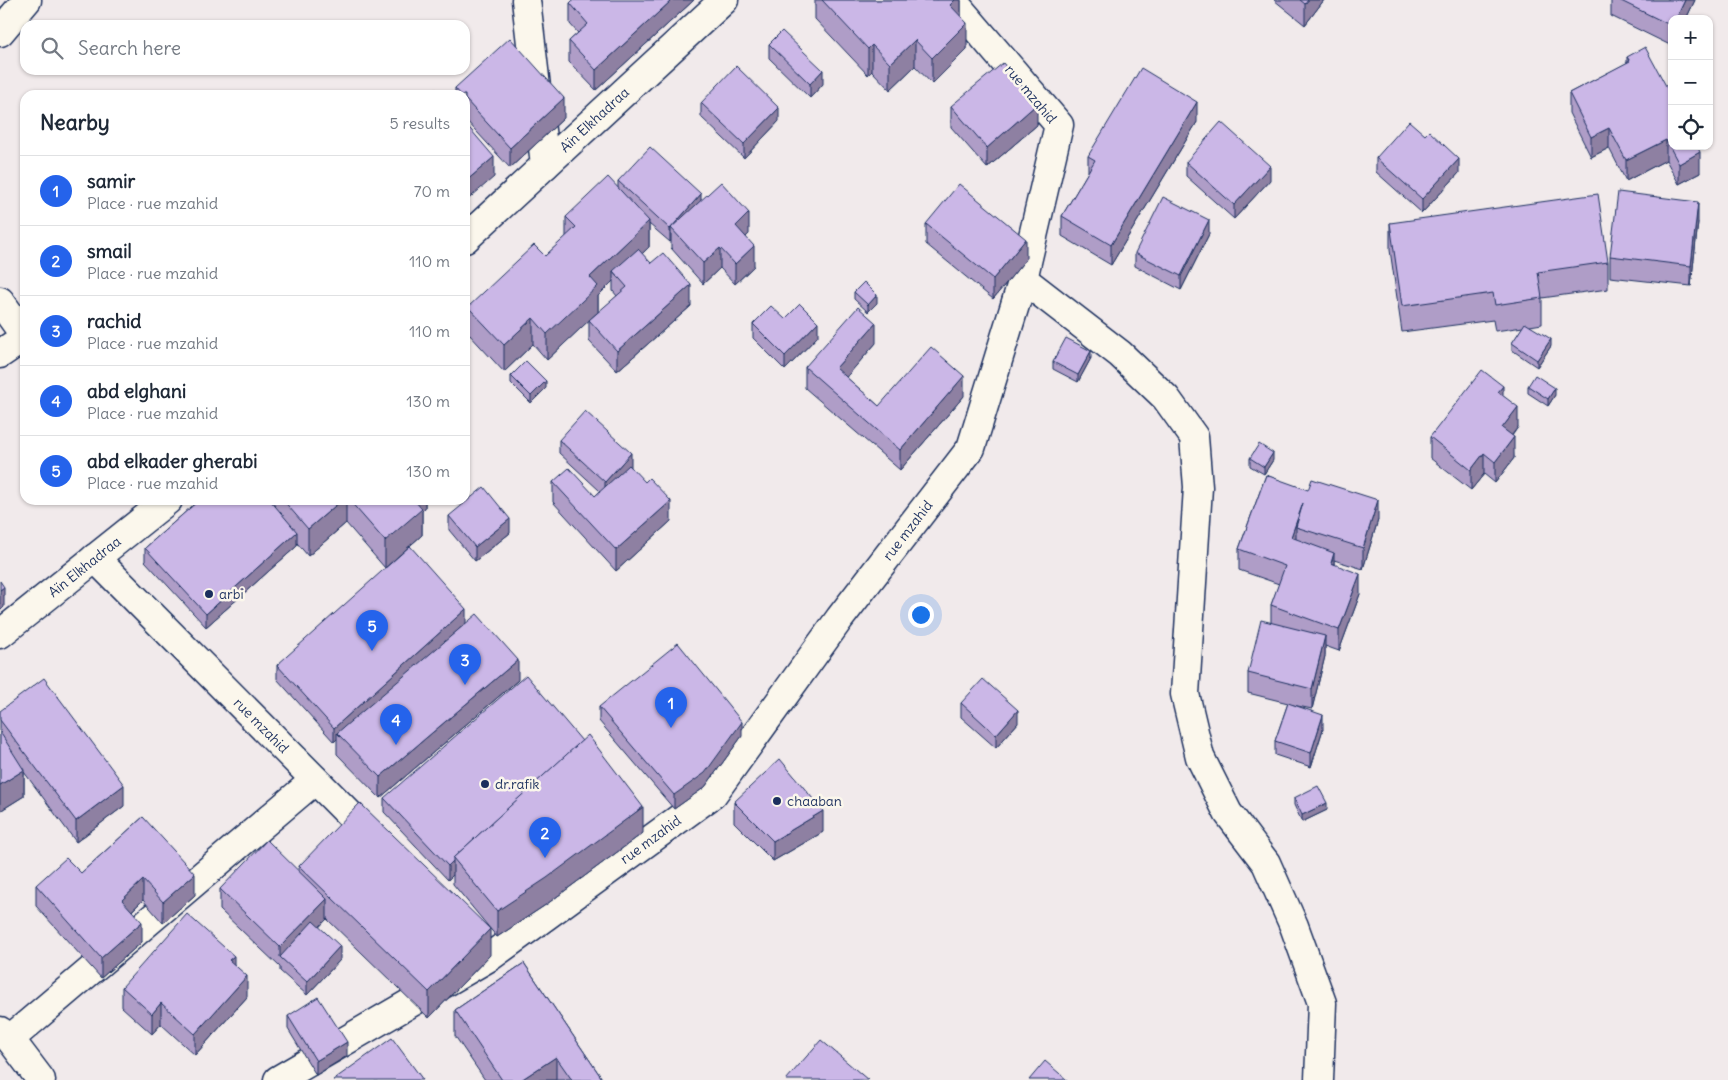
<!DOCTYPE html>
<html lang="en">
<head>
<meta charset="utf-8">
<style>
  body { margin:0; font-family:Delius,sans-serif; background:#f2f2f3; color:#1f2937 }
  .controls { position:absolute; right:15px; top:15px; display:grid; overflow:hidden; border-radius:10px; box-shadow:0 1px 4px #0004 }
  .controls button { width:45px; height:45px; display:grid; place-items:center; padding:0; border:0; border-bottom:1px solid #e0e1e3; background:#fff; color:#1f2937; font:25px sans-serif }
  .you { position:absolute; left:920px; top:614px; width:18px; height:18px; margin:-12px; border:4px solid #fff; border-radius:50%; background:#1a73e8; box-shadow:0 0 0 8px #1a73e833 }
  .badge { display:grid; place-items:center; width:32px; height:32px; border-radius:50%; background:#2563eb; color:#fff; font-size:16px; font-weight:700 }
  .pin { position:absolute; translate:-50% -41px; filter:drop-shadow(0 1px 2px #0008) }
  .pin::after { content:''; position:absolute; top:26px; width:18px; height:15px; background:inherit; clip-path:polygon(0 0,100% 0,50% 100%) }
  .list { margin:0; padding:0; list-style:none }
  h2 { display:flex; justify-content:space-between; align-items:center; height:65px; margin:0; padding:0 20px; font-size:21px }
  h2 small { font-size:16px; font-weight:400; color:#747a83 }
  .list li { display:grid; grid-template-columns:32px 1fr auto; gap:15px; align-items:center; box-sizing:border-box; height:70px; padding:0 20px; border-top:1px solid #e0e1e3 }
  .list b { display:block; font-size:19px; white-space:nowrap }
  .list p { margin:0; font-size:16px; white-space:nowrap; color:#747a83 }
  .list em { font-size:16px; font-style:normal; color:#747a83 }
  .icon { flex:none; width:28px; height:28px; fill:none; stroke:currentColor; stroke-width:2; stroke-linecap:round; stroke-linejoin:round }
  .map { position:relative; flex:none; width:1728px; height:1080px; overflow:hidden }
  .search { position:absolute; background:#fff; box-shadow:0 1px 4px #0004; left:20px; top:20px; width:450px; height:55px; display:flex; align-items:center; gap:12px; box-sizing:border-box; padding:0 18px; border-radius:15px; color:#747a83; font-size:19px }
  .panel { position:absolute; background:#fff; box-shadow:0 1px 4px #0004; left:20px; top:90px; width:450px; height:415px; border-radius:15px }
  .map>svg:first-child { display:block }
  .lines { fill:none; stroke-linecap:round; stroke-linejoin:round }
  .minor-casing { stroke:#1b2f5e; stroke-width:31 }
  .major-casing { stroke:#1b2f5e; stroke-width:31 }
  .minor { stroke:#fbf7ec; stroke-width:28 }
  .major { stroke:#fbf7ec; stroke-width:28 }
  .wall { fill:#af9dc7; stroke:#1b2f5e; fill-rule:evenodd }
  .shaded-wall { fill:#8e80a2; stroke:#1b2f5e }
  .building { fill:#cbb7e7; stroke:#1b2f5e }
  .poi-dot { fill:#1b2f5e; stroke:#fbf7ec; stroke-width:2 }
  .labels { text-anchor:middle; stroke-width:5; stroke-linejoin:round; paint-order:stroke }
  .street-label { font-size:14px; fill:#1b2f5e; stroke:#fbf7ec }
  .poi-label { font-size:14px; fill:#1b2f5e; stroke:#fbf7ec; text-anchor:start }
</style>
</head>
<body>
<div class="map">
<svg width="1728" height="1080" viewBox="0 0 1728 1080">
  <rect width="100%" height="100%" fill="#f1eaeb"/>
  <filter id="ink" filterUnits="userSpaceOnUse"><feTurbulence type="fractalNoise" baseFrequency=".02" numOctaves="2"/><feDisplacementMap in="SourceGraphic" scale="10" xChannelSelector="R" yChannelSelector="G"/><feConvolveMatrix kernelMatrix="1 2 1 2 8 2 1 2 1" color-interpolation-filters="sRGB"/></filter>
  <g filter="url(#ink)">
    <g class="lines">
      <g class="minor-casing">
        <g id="minor">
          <path d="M526 0 545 165"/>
          <path d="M0 32 27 0"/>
          <path d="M1023 279 1120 354 1166 398 1194 437 1198 487 1185 694 1200 757 1228 813 1266 863 1294 926 1322 1003 1319 1080"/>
          <path d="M0 301 25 336"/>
          <path d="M0 354 25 337"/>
          <path id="s1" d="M95 558 377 842"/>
          <path d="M0 1031 10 1039 41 1080"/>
          <path d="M10 1039 315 780"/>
          <path id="s2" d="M278 1080 491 956 713 794 840 618 971 448 1023 279 1059 125 952 0"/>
        </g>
      </g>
      <g class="major-casing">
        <g id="major">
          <path id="s3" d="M465 239 724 0"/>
          <path id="s4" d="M0 634 168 500"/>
        </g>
      </g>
      <use href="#minor" class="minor"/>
      <use href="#major" class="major"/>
    </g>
    <g class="wall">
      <path d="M694 0 596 90 569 62V41L578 33 570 24V3Z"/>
      <path d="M815 0H961V16L967 49 932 84 915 66 890 90 872 71 868 75 815 19Z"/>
      <path d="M1274 0H1324L1305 25Z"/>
      <path d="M1611 0H1695L1686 19H1672V46L1611 16Z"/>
      <path d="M769 44 823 84 810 98 769 58Z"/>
      <path d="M1627 57 1700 173 1679 184 1666 160 1626 181 1609 148 1591 157 1569 113V93L1627 63Z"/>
      <path d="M455 88 564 118 510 168 465 119V95H455Z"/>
      <path d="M701 103 779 121 744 158 701 117Z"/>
      <path d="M951 106 1037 125 987 168 951 127Z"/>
      <path d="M1197 122 1111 265 1062 236V216L1088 172V156Z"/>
      <path d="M1376 158 1459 173 1422 213 1376 172Z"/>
      <path d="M1186 162 1270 180 1234 219 1186 176Z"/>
      <path d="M618 181 701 200 749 234 746 237 754 266 735 284 720 268 703 284 671 248V241L670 242 649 224V247L642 254 691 306 617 371 589 341V320L547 360 533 344 504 372 468 333V307L545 256 566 237V217L618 188ZM613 281V291L617 296 590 320 598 312V296Z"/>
      <path d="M1698 222 1691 286 1610 277V256Z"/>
      <path d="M1390 223 1608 262V289L1542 298V324L1530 326 1551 346 1537 367 1512 350V343L1523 327 1495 331 1493 320 1402 332 1390 250Z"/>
      <path d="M926 224 1026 259 993 299 926 244Z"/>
      <path d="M1209 234 1181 290 1135 266V253Z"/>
      <path d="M854 292 877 303 868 312 854 299Z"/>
      <path d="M785 319 818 336 785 370 753 338V324Z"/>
      <path d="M876 343 846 377 879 406 964 396 900 470 805 388V367Z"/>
      <path d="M1091 358 1078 382 1053 369V362Z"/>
      <path d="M511 376 546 388 531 403 511 383Z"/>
      <path d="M1528 386 1555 395 1548 406 1528 393Z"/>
      <path d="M1503 395 1518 427 1512 436 1514 458 1495 483 1484 474 1471 490 1430 458V437Z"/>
      <path d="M559 440 631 467 671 521 616 571 553 502V482L595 496 600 491 559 453Z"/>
      <path d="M1250 458 1273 460 1264 474 1250 466Z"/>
      <path d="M1266 475 1378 520 1363 569 1334 560V564L1360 594 1339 651 1325 646V656L1312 709 1293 705 1323 729 1311 767 1275 755V741L1288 703 1248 693V673L1271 622V605L1279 584 1239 570V549Z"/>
      <path d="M199 500H425V508L422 511V535L385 568 346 523 308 556 297 543V546L206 627 145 561V548Z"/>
      <path d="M449 516 510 533 475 561 449 530Z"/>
      <path d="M466 623 452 636 518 680 380 798 337 754V739L334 742 277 679V665Z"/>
      <path d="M961 703 1018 723 996 748 961 717Z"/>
      <path d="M599 707 742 736 705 787 674 809 599 721Z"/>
      <path d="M0 711 124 806 76 842 24 772V796L0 811Z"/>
      <path d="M384 798 643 833 547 904 497 937 453 884V875L448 880 384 812Z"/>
      <path d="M1294 798 1327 810 1302 822 1294 805Z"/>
      <path d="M734 802 823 832 773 861 734 822Z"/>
      <path d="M143 817 195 895 163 923 143 900 132 911 142 942 101 978 36 906V885L81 873Z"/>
      <path d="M299 866 490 955 429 1018 327 919 319 927 340 960 307 995 280 971V967L220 910V889L299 872Z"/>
      <path d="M524 963 603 1080H485L455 1036V1010Z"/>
      <path d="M234 964 247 997 195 1055 161 1024 152 1034 122 1007V987Z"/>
      <path d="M288 1016 347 1056 316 1075 288 1029Z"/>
    </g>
    <g class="shaded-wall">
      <path d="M672 0H694L596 90V70Z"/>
      <path d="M955 0H961V21L950 5Z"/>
      <path d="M1308 0H1324L1305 25V4Z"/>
      <path d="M1685 0H1695L1686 19H1676Z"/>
      <path d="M967 23V49L932 84V58Z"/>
      <path d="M915 40V66L890 90V64Z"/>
      <path d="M872 45V71L868 75V49Z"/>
      <path d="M823 70V84L810 98V84Z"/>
      <path d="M564 98V118L510 168V148Z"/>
      <path d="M1197 102V122L1111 265V245Z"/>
      <path d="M1037 104V125L987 168V148Z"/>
      <path d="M779 108V121L744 158V144Z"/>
      <path d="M1609 128V148L1591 157V137Z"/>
      <path d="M1666 140V160L1626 181V160Z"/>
      <path d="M1700 152V173L1679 184V164Z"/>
      <path d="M494 157V177L465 202V182Z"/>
      <path d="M1459 159V173L1422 213V199Z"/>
      <path d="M1270 166V180L1234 219V205Z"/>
      <path d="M701 194V208L671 228V241L670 242V229Z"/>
      <path d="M1698 202V222L1691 286V266Z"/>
      <path d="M749 213V234L736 246V226Z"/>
      <path d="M1209 220V234L1181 290V276Z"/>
      <path d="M649 221V247L618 277 613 271V281L598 296V312L547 360V334L590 277Z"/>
      <path d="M1026 239V259L993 299V279Z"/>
      <path d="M754 246V266L735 284V264Z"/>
      <path d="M720 248V268L703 284V263Z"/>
      <path d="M691 285V306L617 371V351Z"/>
      <path d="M877 295V303L868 312V305Z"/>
      <path d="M533 318V344L504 372V345Z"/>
      <path d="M818 322V336L785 370V356Z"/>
      <path d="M876 323V343L836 389V368Z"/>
      <path d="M1551 339V346L1537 367V360Z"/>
      <path d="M1091 351V358L1078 382V375Z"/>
      <path d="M964 376V396L900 470V450Z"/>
      <path d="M546 381V388L531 403V396Z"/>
      <path d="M1503 386V406L1498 392Z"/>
      <path d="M1555 388V395L1548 406V399Z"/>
      <path d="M1518 407V427L1502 448V428Z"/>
      <path d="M1514 437V458L1495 483V462Z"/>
      <path d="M631 453V467L605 495V482Z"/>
      <path d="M1273 453V460L1264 474V467Z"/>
      <path d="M1484 453V474L1471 490V470Z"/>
      <path d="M342 500H346V523L308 556V529Z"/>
      <path d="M410 500H425V508L422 511V535L385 568V541Z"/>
      <path d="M1378 500V520L1363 569V548Z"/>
      <path d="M671 501V521L616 571V550Z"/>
      <path d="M1303 503 1296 527V541L1291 537Z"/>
      <path d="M510 519V533L475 561V547Z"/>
      <path d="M297 532V546L206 627V614Z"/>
      <path d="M1334 553V573L1331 563Z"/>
      <path d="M1360 574V594L1339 651V630Z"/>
      <path d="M4 587V607L0 611V590Z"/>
      <path d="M466 609V623L340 736 337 733V739L334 742V728Z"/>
      <path d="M1325 636V656L1312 709V689Z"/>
      <path d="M518 660V680L380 798V777Z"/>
      <path d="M1018 710V723L996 748V735Z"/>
      <path d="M1323 715V729L1311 767V753Z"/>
      <path d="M742 722V736L705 787 674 809V795Z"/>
      <path d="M24 770V796L0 811V785Z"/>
      <path d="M124 785V806L76 842V821Z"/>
      <path d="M1327 803V810L1302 822V815Z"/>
      <path d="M643 807V833L547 904 497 937V911Z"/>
      <path d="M823 811V832L773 861V841Z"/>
      <path d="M453 861V875L448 880V866Z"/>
      <path d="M195 874V895L163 923V902Z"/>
      <path d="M143 880V900L122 920V900Z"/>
      <path d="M327 899V919L286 962 280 957V947Z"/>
      <path d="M142 922V942L101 978V958Z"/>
      <path d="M490 929V955L429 1018V992Z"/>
      <path d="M340 946V960L307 995V982Z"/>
      <path d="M234 956V976L229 960Z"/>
      <path d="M247 976V997L195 1055V1034Z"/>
      <path d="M161 1003V1024L152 1034V1014Z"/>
      <path d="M347 1042V1056L316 1075V1061Z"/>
      <path d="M556 1057V1080H521Z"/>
    </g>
    <g class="building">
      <path d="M573 0H672L596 70 569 41 588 24 570 3Z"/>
      <path d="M822 0H955L950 5 967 23 932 58 915 40 890 64 872 45 868 49Z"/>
      <path d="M1300 0H1308L1305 4Z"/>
      <path d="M1619 0H1685L1676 19H1672V26Z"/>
      <path d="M782 31 823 70 810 84 769 44Z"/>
      <path d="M510 38 564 98 510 148 465 99V95H461L455 88Z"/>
      <path d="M1645 47 1672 97V146H1697L1700 152 1679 164 1666 140 1626 160 1609 128 1591 137 1569 93 1630 61 1627 57Z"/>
      <path d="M1003 63 1037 104 987 148 951 106Z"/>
      <path d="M736 66 779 108 744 144 701 103Z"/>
      <path d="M1141 68 1197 102 1111 245 1062 216 1095 160 1088 156Z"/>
      <path d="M436 89 441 95H428Z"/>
      <path d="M1409 121 1425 135 1429 131 1459 159 1422 199 1376 158Z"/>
      <path d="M1221 122 1270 166 1234 205 1186 162Z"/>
      <path d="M465 123 494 157 465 182Z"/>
      <path d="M650 147 701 194 670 229 618 181Z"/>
      <path d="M608 177 649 221 590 277 598 286 547 334 533 318 504 345 468 307 534 245 545 256 576 227 566 217Z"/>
      <path d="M721 182 749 213 736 226 754 246 735 264 720 248 703 263 671 228Z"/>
      <path d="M959 184 1026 239 993 279 926 224Z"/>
      <path d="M1618 192 1698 202 1691 266 1610 256Z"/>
      <path d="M1598 194 1608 262 1538 272 1542 298 1495 305 1493 293 1402 306 1390 223Z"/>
      <path d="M1163 197 1209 220 1181 276 1135 253Z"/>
      <path d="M638 249 651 263 663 253 691 285 617 351 589 320 627 287 613 271Z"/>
      <path d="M864 282 877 295 868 305 854 292Z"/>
      <path d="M800 304 818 322 785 356 753 324 771 306 785 319Z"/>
      <path d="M858 307 876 323 836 368 879 406 931 347 964 376 900 450 805 367Z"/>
      <path d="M1525 323 1551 339 1537 360 1512 343Z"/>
      <path d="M1066 338 1091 351 1078 375 1053 362Z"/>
      <path d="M526 361 546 381 531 396 511 376Z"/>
      <path d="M1482 370 1503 386 1498 392 1518 407 1502 428 1514 437 1495 462 1484 453 1471 470 1430 437Z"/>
      <path d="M1535 375 1555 388 1548 399 1528 386Z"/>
      <path d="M585 411 631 453 605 482 559 440Z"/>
      <path d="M1259 444 1273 453 1264 467 1250 458Z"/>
      <path d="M629 465 645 482 649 478 671 501 616 550 553 482 569 468 595 496Z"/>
      <path d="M1266 475 1308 490 1312 479 1378 500 1363 548 1296 527 1303 503 1291 537 1334 553 1331 563 1360 574 1339 630 1271 605 1285 566 1239 549Z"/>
      <path d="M484 487 510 519 475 547 449 516Z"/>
      <path d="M199 500H270L297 532 206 614 145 548Z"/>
      <path d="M283 500H342L308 529Z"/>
      <path d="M349 500H414L422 509 385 541Z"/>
      <path d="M410 546 466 609 334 728 277 665Z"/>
      <path d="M0 581 4 587 0 590Z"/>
      <path d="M477 614 518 660 380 777 337 733Z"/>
      <path d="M1261 620 1325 636 1312 689 1248 673Z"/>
      <path d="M678 643 742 722 705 773 674 795 599 707Z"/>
      <path d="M526 675 582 741 453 858V861L448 866 384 798Z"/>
      <path d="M44 678 124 785 76 821 0 720V711Z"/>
      <path d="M983 679 1018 710 996 735 961 703Z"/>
      <path d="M1288 703 1323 715 1311 753 1275 741Z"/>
      <path d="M0 732 24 770 0 785Z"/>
      <path d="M588 735 643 807 547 878 497 911 453 858Z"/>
      <path d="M780 759 823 811 773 841 734 802Z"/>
      <path d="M1318 786 1327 803 1302 815 1294 798Z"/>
      <path d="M360 803 490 929 429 992 299 866Z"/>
      <path d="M143 817 195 874 163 902 143 880 122 900 142 922 101 958 36 885 66 858 81 873Z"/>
      <path d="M267 840 327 899 280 947 220 889Z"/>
      <path d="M187 914 234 956 229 960 247 976 195 1034 161 1003 152 1014 122 987Z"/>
      <path d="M313 921 340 946 307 982 280 957Z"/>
      <path d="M524 963 603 1080H572L556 1057 521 1080H502L455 1010Z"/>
      <path d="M318 997 347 1042 316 1061 288 1016Z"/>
      <path d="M392 1038 423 1080H333Z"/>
      <path d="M821 1040 868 1080H786Z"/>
      <path d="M1045 1061 1067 1080H1029Z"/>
    </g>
  </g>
  <g class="poi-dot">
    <circle cx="209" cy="594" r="5"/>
    <circle cx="485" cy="784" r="5"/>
    <circle cx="777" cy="801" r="5"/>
  </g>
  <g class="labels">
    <g class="street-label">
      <text transform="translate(1031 94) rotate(50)" y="5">rue mzahid</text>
      <text dy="5" stroke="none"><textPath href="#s3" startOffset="176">Aïn Elkhadraa</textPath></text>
      <text dy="5" stroke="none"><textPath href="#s2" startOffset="849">rue mzahid</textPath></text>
      <text dy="5" stroke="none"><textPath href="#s4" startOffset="108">Aïn Elkhadraa</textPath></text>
      <text dy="5" stroke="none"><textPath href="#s1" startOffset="236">rue mzahid</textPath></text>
      <text dy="5" stroke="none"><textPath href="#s2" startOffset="444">rue mzahid</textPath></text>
    </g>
    <g class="poi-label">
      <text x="219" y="599">arbi</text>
      <text x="495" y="789">dr.rafik</text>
      <text x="787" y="806">chaaban</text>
    </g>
  </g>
</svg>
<div class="controls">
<button>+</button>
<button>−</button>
<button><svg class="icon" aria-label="locate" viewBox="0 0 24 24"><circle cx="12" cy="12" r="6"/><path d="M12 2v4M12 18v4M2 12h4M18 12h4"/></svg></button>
</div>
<div class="you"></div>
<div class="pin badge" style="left:671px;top:728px">1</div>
<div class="pin badge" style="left:545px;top:858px">2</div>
<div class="pin badge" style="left:465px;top:685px">3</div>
<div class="pin badge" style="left:396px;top:745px">4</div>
<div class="pin badge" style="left:372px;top:651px">5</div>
<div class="search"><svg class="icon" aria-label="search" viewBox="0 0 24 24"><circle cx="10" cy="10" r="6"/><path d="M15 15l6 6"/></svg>Search here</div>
<section class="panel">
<h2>Nearby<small>5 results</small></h2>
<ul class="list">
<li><span class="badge">1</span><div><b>samir</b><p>Place · rue mzahid</p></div><em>70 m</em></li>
<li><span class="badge">2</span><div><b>smail</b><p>Place · rue mzahid</p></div><em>110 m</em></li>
<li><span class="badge">3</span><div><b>rachid</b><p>Place · rue mzahid</p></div><em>110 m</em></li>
<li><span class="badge">4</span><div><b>abd elghani</b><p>Place · rue mzahid</p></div><em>130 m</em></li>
<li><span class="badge">5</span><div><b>abd elkader gherabi</b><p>Place · rue mzahid</p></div><em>130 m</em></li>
</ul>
</section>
</div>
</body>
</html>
